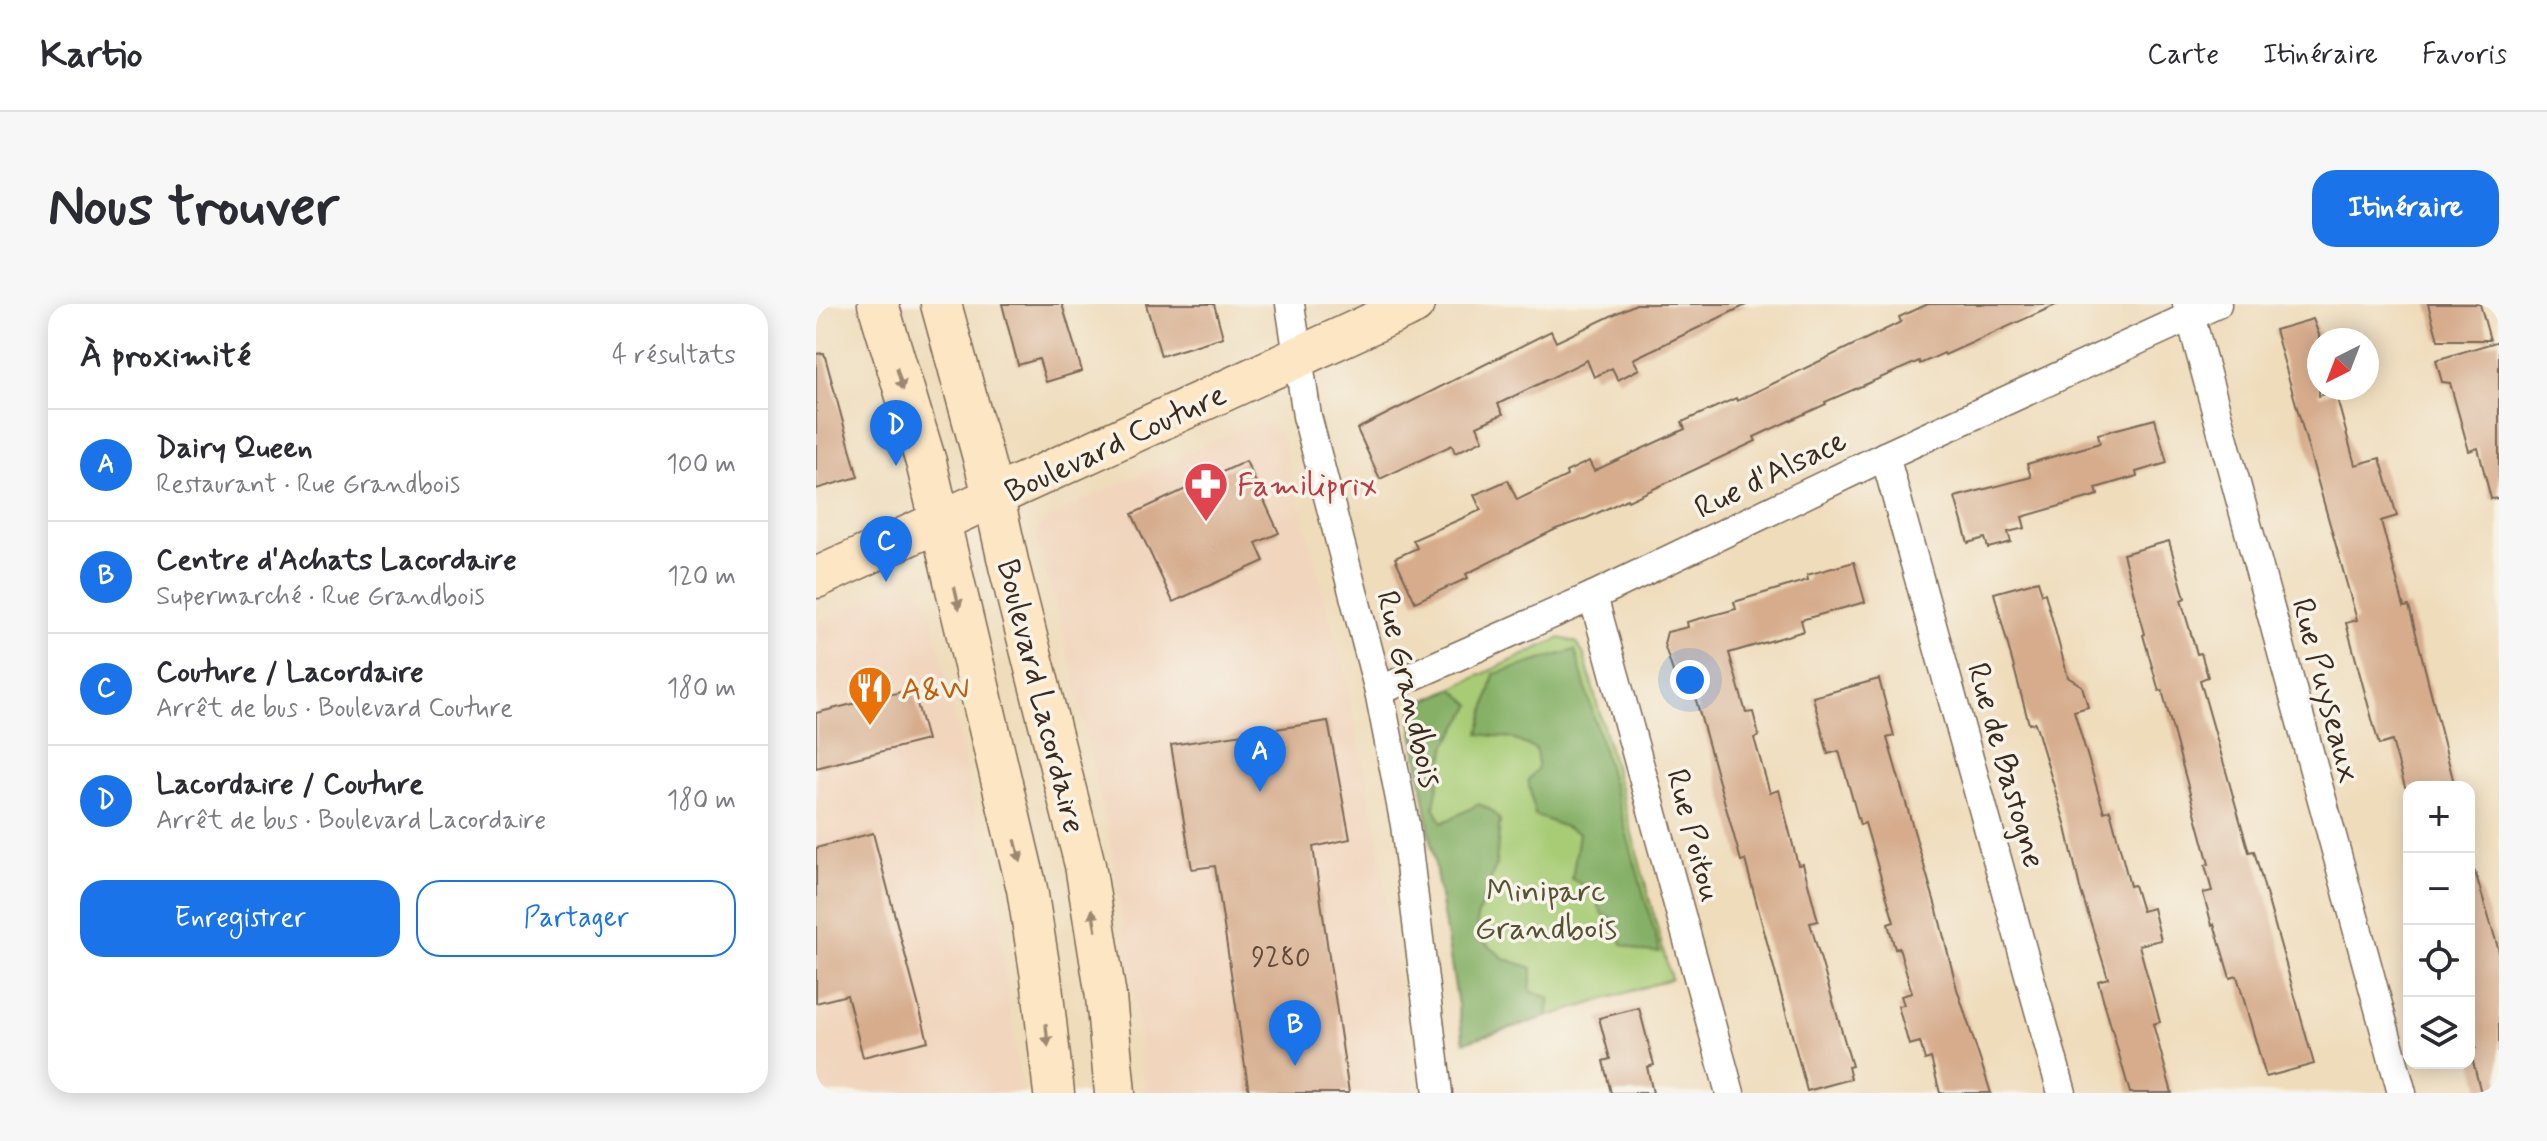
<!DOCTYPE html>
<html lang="fr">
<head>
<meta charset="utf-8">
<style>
  body { margin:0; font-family:Mynerve,sans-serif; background:#f7f7f7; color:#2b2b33 }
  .controls { position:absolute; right:24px; bottom:24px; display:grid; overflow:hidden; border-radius:16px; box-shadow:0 4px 20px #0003 }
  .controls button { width:72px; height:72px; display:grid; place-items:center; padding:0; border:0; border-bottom:2px solid #e1e1e2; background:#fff; color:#2b2b33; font:40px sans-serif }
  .compass { position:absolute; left:1491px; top:24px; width:72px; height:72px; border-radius:50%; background:#fff; box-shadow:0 4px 20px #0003; rotate:222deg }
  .you { position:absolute; left:874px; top:376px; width:28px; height:28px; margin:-20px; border:6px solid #fff; border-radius:50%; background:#1a73e8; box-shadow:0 0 0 12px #1a73e833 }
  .badge { display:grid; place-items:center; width:52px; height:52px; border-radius:50%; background:#1a73e8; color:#fff; font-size:26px; font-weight:700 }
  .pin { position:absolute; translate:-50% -66px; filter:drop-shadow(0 2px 4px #0008) }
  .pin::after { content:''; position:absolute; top:42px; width:28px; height:24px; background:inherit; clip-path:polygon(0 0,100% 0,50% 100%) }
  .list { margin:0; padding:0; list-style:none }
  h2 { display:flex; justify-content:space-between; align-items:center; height:104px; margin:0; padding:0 32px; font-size:34px }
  h2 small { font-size:26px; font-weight:400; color:#7c7c81 }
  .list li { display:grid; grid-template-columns:52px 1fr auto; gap:24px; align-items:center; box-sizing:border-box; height:112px; padding:0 32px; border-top:2px solid #e1e1e2 }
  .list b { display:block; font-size:30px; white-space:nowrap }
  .list p { margin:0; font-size:26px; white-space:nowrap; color:#7c7c81 }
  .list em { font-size:26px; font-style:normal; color:#7c7c81 }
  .actions { display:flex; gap:16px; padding:24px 32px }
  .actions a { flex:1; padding:18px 0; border:2px solid #1a73e8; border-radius:24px; text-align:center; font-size:28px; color:#1a73e8 }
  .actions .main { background:#1a73e8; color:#fff }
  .icon { flex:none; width:44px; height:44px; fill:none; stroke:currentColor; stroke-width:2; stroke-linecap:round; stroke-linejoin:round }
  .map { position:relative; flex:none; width:1683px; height:789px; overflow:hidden; border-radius:24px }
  header { display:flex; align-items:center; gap:48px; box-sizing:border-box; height:112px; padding:0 40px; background:#fff; border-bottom:2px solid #e1e1e2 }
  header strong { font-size:38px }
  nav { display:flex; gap:44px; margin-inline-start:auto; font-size:28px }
  .intro { display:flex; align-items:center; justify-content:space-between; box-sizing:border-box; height:192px; padding:0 48px }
  h1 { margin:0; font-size:56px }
  .button { padding:20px 36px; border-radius:24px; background:#1a73e8; color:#fff; font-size:28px; font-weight:700 }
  main { display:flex; gap:48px; padding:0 48px }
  aside { flex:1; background:#fff; border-radius:24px; box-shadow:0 4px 20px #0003 }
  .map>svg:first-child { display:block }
  .built { fill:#f1d5bd }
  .green { fill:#a7cc75; stroke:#717b4a; stroke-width:2 }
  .forest { fill:#85b066; stroke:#606d42; stroke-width:2 }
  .building { fill:#d6ac8c }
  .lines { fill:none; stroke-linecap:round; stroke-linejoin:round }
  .street-casing { stroke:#7a6855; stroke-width:31 }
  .secondary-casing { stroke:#7a6855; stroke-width:43 }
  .street { stroke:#fff; stroke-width:28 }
  .secondary { stroke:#fce6c4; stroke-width:40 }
  .oneway { fill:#9c8871 }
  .labels { text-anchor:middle; stroke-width:7; stroke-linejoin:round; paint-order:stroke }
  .number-label { font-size:28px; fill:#624a3a }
  .street-label { font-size:32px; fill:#3b2a1e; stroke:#f7f3e8 }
  .health-label { font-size:32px; fill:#be3a42; stroke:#f7f3e8; text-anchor:start }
  .food-label { font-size:32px; fill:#c56008; stroke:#f7f3e8; text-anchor:start }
  .park-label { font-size:32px; fill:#565234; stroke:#f7f3e8 }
</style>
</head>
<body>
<header>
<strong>Kartio</strong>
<nav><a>Carte</a><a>Itinéraire</a><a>Favoris</a></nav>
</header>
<div class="intro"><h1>Nous trouver</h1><a class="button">Itinéraire</a></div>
<main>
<aside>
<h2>À proximité<small>4 résultats</small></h2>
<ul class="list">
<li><span class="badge">A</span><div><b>Dairy Queen</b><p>Restaurant · Rue Grandbois</p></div><em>100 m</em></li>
<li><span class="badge">B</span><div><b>Centre d'Achats Lacordaire</b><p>Supermarché · Rue Grandbois</p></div><em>120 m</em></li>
<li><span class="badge">C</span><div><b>Couture / Lacordaire</b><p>Arrêt de bus · Boulevard Couture</p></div><em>180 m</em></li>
<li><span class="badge">D</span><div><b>Lacordaire / Couture</b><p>Arrêt de bus · Boulevard Lacordaire</p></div><em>180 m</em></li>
</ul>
<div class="actions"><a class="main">Enregistrer</a><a>Partager</a></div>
</aside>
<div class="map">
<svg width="1683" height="789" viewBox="0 0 1683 789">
  <rect width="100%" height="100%" fill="#f7f3e8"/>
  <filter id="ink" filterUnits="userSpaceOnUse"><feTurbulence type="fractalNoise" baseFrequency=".0125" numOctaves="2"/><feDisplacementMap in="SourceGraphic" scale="16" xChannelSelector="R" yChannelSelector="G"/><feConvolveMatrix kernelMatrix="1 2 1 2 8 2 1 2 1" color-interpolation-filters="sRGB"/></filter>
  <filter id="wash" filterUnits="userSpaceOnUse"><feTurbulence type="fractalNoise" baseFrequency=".006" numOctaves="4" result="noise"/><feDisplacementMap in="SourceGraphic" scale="32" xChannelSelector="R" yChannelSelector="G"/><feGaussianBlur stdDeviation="1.8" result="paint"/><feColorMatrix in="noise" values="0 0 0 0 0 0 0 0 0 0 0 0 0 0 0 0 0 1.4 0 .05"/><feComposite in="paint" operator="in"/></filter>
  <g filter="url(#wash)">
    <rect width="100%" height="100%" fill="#efdcbb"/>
    <g class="built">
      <path d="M443 117 455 122 465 130 531 378 561 526 588 719 594 789H329L322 716 295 545 257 368 220 231 225 220 248 205Z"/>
      <path d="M81 282H98L107 292 115 310 180 598 205 789H0V319Z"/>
    </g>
    <path class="green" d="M744 334 760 338 768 351 855 675 648 738 595 414 597 406 602 400Z"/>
    <g class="forest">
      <path d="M759 346 844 648 824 647 806 640 798 616 786 610 778 588 756 575 763 529 719 511 712 476 722 464 720 445 694 434 663 430 678 370Z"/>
      <path d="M637 385 656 401 630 441 618 502 626 519 663 500 675 506 684 516 680 561 661 613 663 634 689 655 716 664 714 687 734 694 731 713 648 738 595 414C599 396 622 392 637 385Z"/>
    </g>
    <g id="blocks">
      <g class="building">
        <path d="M186 0H246L266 67 230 78 223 55 202 61Z"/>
        <path d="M330 0H398L407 33 345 52Z"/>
        <path d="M820 0H932L817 55 823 65 802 76 796 64 778 73 771 56 682 100 687 110 661 122 667 136 639 149 636 141 564 175 541 125 735 27 740 38Z"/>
        <path d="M1112 0H1242L1129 51 1128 49 1104 60 1103 57 1009 98 1010 100 938 133 940 137 812 197 811 195 771 214 740 225 650 270 652 274 599 298 579 254 601 244 597 236 665 206 658 191 692 176 701 196 751 172 750 168 773 157 778 167 869 125 866 118 920 94 921 97 1085 18 1083 13Z"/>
        <path d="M1612 0H1664L1674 36H1622Z"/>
        <path d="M1497 15 1503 31V92L1519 87 1539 161 1564 154 1581 212 1565 217 1588 303 1593 302 1639 483H1589L1576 437 1563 441 1530 319 1541 316 1459 26Z"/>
        <path d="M1683 37V194L1675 195 1662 144 1653 147 1634 79 1626 78 1620 56Z"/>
        <path d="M8 49 42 173 0 185V50Z"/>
        <path d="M1339 115 1351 159 1320 168 1321 172 1280 184 1282 191 1206 213 1209 224 1192 228 1195 238 1172 244 1169 234 1152 239 1139 193 1215 173 1211 160 1284 139 1282 130Z"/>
        <path d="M430 157 463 229 440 239 448 257 357 298 316 210Z"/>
        <path d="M1353 237 1369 294 1365 296 1381 350 1385 349 1392 373 1384 376 1433 548 1438 547 1498 760 1450 773 1421 672 1414 674 1398 620 1396 621 1387 589 1396 587 1389 561 1393 560 1346 386 1343 387 1327 331 1329 330 1307 250Z"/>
        <path d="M1038 258 1049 298 985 316 988 327 913 349 930 409 937 408 943 432 938 434 954 489 963 486 982 561 987 560 1002 617 994 619 1036 762 1032 763 1035 775 991 787 929 556 925 557 878 389 865 392 848 340 851 328 872 323 871 318 920 305 918 298 992 276 991 271Z"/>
        <path d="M1222 277 1226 290 1229 289 1252 373 1266 382 1272 403 1258 407 1288 508 1294 506 1314 582 1318 581 1326 607 1337 604 1345 636 1323 641 1344 718 1337 720 1356 789H1314L1282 677 1292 674 1264 584 1249 519 1219 419 1213 420 1178 289Z"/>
        <path d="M1063 375 1078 432 1071 434 1121 606 1141 685 1175 789H1124L1115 754 1109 756 1104 738 1093 741 1082 702 1088 701 1085 692 1096 689 1083 643 1079 645 1072 620 1078 618 1049 519 1044 521 1023 447 1012 450 997 393Z"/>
        <path d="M97 385 111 436 0 464V409Z"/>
        <path d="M512 417 534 535 497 543 533 789H433L399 562 376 565 355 441Z"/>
        <path d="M57 529 112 737 47 753 31 691 0 699V544Z"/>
        <path d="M1659 568 1683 647V789H1665L1654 746 1660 744 1653 721V569Z"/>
        <path d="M823 704 838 761 831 763 837 789H795L787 757 794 755 783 714Z"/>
      </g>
    </g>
  </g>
  <g filter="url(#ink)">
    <use href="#blocks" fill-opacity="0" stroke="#7a6855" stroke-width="2"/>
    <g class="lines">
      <g class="street-casing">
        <g id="street">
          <path d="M474 0 491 112 563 387 589 521 622 789"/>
          <path d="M1371 0 1586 789"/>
          <path d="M1069 152 1246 789"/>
          <path d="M777 292 914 789"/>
          <path d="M563 387 777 292 1069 152 1401 0"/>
        </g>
      </g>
      <g class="secondary-casing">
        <g id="secondary">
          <path d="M62 0 110 158 211 585 225 673 238 789"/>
          <path d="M125 0 178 194 193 262 269 561 290 693 299 789"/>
          <path d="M0 274 598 0"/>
        </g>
      </g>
      <use href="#street" class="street"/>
      <use href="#secondary" class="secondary"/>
    </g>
    <defs><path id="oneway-solid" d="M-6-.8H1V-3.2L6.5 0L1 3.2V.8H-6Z" transform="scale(2)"/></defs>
    <g class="oneway">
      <use href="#oneway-solid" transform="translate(84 75) rotate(73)"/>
      <use href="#oneway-solid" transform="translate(141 294) rotate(77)"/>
      <use href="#oneway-solid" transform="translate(202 547) rotate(76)"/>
      <use href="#oneway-solid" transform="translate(278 616) rotate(-99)"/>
      <use href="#oneway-solid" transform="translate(231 731) rotate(84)"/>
    </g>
  </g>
  <defs>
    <g id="pharmacy-pin" transform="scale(2.3)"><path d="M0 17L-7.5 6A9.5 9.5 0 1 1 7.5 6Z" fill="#e0444e" stroke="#f7f3e8"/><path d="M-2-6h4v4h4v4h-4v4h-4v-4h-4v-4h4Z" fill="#fff"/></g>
    <g id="restaurant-pin" transform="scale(2.3)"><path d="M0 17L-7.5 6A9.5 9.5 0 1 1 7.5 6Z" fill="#e8710a" stroke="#f7f3e8"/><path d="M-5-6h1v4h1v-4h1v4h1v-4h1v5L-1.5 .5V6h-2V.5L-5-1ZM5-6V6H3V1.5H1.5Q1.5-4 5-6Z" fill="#fff"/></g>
  </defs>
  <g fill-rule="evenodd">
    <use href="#pharmacy-pin" x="390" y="180"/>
    <use href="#restaurant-pin" x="54" y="384"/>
  </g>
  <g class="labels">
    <g class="number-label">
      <text x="465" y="662">9280</text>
    </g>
    <g class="street-label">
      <text transform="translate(299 138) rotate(-25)" y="11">Boulevard Couture</text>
      <text transform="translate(954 169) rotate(-26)" y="11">Rue d'Alsace</text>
      <text transform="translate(594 385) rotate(77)" y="11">Rue Grandbois</text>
      <text transform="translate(1511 386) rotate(75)" y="11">Rue Puyseaux</text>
      <text transform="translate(226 392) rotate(76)" y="11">Boulevard Lacordaire</text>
      <text transform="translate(1191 461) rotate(74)" y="11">Rue de Bastogne</text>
      <text transform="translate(879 531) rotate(75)" y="11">Rue Poitou</text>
    </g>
    <g class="health-label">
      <text x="421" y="191">Familiprix</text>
    </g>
    <g class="food-label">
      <text x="85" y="395">A&amp;W</text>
    </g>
    <g class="park-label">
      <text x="730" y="597">Miniparc<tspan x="730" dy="37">Grandbois</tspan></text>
    </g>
  </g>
</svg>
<div class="controls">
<button>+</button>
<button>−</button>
<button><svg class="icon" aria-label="locate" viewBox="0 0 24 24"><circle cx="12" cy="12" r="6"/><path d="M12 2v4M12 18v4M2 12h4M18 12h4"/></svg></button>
<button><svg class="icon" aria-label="layers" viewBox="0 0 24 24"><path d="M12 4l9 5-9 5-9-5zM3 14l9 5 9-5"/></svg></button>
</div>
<svg class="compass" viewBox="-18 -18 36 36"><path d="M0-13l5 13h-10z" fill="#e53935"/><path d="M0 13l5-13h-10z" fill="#7c7c81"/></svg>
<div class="you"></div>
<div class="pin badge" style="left:444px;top:488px">A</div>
<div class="pin badge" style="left:479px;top:762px">B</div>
<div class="pin badge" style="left:70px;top:278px">C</div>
<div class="pin badge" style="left:80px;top:162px">D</div>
</div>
</main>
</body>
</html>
